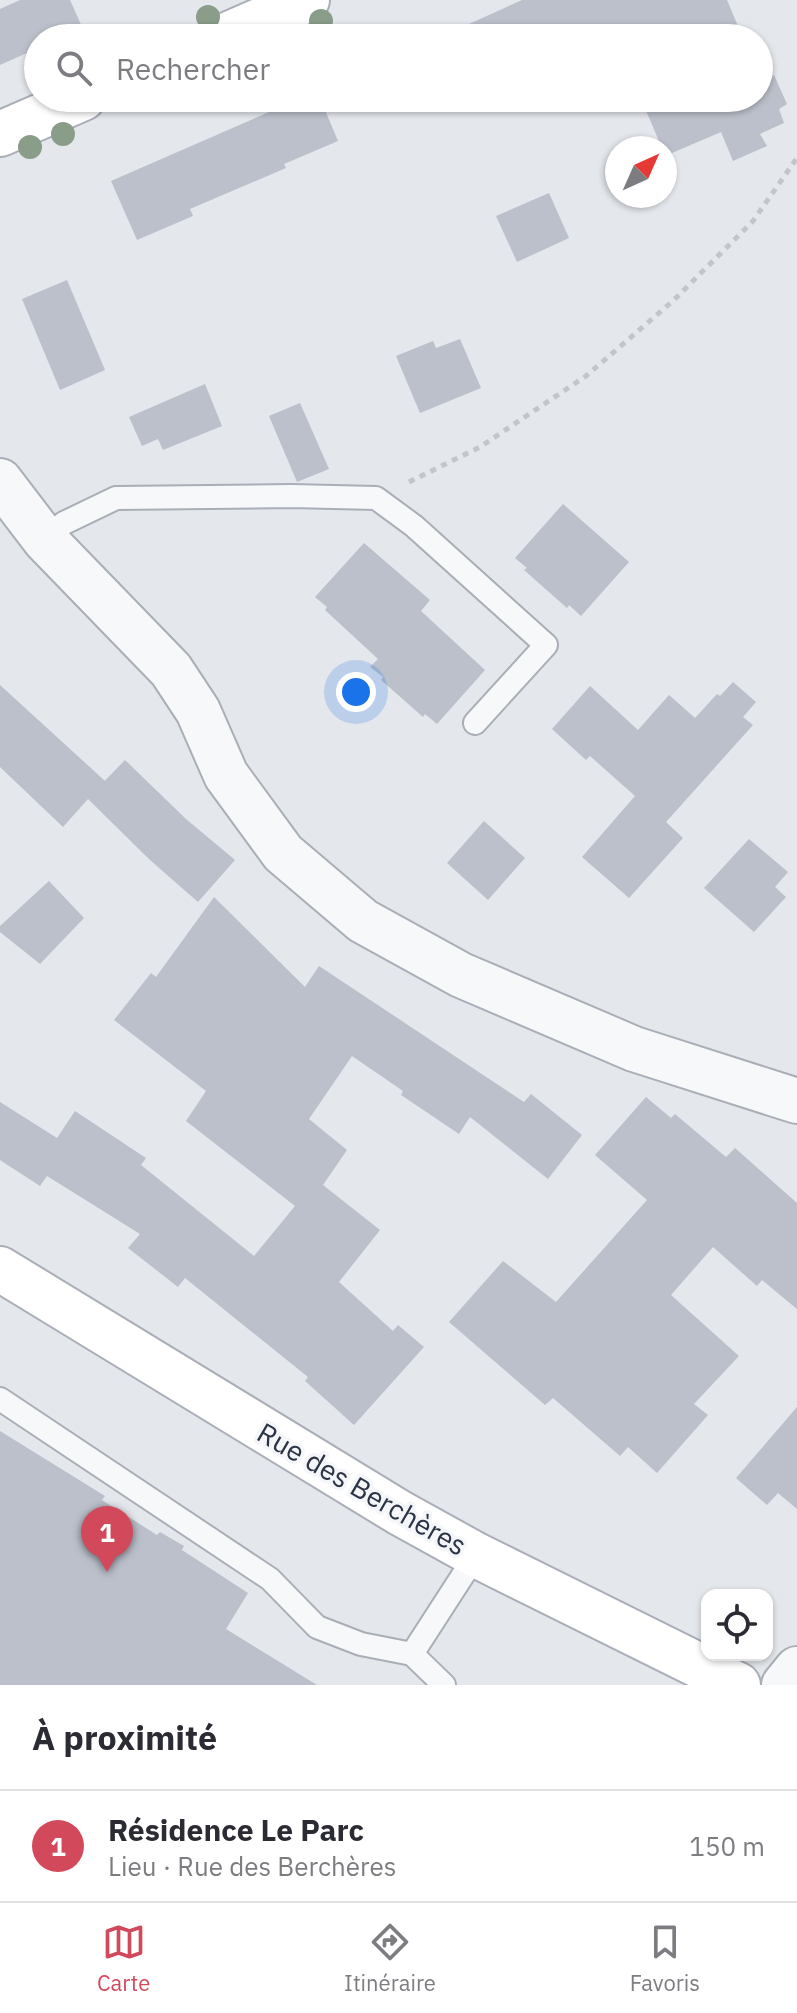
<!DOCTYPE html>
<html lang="fr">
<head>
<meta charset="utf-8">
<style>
  body { margin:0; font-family:"IBM Plex Sans",sans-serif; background:#f7f7f7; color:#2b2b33 }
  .controls { position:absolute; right:24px; bottom:24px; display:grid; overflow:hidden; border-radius:16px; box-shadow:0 2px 6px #0004 }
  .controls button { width:72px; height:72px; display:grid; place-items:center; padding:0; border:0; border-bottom:2px solid #e1e1e2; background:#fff; color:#2b2b33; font:40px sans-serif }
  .compass { position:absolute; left:605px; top:136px; width:72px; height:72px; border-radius:50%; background:#fff; box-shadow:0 2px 6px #0004; rotate:45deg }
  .you { position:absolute; left:356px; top:692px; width:28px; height:28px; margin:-20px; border:6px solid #fff; border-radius:50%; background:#1a73e8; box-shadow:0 0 0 12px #1a73e833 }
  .badge { display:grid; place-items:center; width:52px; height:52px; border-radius:50%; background:#d1495b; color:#fff; font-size:26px; font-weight:700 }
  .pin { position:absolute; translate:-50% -66px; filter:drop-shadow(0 2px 4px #0008) }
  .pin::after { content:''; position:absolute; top:42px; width:28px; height:24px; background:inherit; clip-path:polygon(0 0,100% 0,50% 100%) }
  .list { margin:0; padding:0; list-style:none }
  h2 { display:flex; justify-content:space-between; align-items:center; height:104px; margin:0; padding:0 32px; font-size:34px }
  h2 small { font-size:26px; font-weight:400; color:#7c7c81 }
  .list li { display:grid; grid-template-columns:52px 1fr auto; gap:24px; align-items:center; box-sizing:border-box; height:112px; padding:0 32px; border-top:2px solid #e1e1e2 }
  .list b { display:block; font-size:30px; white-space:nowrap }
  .list p { margin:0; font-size:26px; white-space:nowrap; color:#7c7c81 }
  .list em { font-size:26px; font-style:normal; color:#7c7c81 }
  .icon { flex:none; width:44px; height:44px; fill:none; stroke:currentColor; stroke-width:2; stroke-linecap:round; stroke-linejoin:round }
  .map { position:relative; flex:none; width:797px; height:1685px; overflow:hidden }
  .search { position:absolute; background:#fff; box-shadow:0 2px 6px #0004; left:24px; right:24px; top:24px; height:88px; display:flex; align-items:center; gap:20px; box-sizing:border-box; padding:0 28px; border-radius:44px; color:#7c7c81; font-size:30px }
  .sheet { height:216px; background:#fff }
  nav { display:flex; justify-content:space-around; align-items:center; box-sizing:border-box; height:112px; border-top:2px solid #e1e1e2; background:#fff; font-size:22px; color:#7c7c81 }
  nav a { display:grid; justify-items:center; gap:4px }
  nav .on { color:#d1495b }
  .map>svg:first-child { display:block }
  .building { fill:#bbc0ca }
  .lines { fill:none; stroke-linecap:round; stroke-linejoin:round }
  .lane-casing { stroke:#a9aeb7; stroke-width:26 }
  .street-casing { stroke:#a9aeb7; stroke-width:48 }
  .secondary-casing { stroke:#a9aeb7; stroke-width:48 }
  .path { stroke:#c2c5cb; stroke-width:5; stroke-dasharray:6 6; stroke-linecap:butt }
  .lane { stroke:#f7f8fa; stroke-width:22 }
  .street { stroke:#f7f8fa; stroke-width:44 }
  .secondary { stroke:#fff; stroke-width:44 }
  .tree { fill:#899d89 }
  .labels { text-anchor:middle; stroke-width:7; stroke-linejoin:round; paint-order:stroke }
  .street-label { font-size:28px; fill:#2b3445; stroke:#f4f6f9 }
</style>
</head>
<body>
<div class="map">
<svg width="797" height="1685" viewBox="0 0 797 1685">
  <rect width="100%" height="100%" fill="#e4e7ec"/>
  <g class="building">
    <path d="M20 0H70L87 38H38V48L0 65V9Z"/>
    <path d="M522 0H727L743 38H438Z"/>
    <path d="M759 75 762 82 774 75 787 104 779 109 784 123 760 134 767 146 733 161 721 132 665 156V148H662L644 106 662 98H759Z"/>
    <path d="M301 98H320L338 141 284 164 286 168 190 209 193 216 137 240 111 181Z"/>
    <path d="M549 193 569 238 517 262 496 216Z"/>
    <path d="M67 280 105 370 60 390 22 299Z"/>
    <path d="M460 339 481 388 420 413 396 356 433 341 436 348Z"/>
    <path d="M205 384 222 426 163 450 158 439 142 446 129 417Z"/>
    <path d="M300 403 329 469 297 482 269 416Z"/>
    <path d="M563 504 629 562 581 616 569 605 567 608 524 570 527 568 515 558Z"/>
    <path d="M364 543 430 600 421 611 485 670 437 724 425 714 423 717 381 680 383 677 370 667 378 659 325 610 327 607 315 597Z"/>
    <path d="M733 682 756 702 743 717 753 725 666 822 683 838 629 898 582 857 635 796 590 756 586 760 552 729 590 686 638 730 669 695 695 718 717 694 720 696Z"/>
    <path d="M0 685 105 781 93 793 125 760 186 819 235 860 198 902 150 860 88 799 63 827 0 767Z"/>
    <path d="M484 821 525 858 488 900 447 863Z"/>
    <path d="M749 839 788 872 775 887 786 897 754 932 704 888Z"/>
    <path d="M49 881 84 918 40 964 0 932V926Z"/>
    <path d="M214 897 305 987 319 966 524 1102 531 1094 582 1135 548 1179 470 1117 459 1134 401 1095 403 1091 352 1056 309 1119 347 1150 323 1185 380 1230 339 1282 393 1331 398 1325 424 1347 354 1425 305 1381 308 1377 185 1278 178 1287 128 1248 140 1234 47 1176 40 1186 0 1160V1102L57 1138 75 1111 146 1158 141 1165 254 1256 295 1206 186 1121 206 1091 114 1020 151 973 156 977Z"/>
    <path d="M646 1097 671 1118 675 1114 726 1157 735 1148 797 1203V1309L762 1280 757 1286 713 1247 671 1295 739 1356 694 1404 708 1415 657 1473 628 1447 620 1456 553 1398 545 1405 449 1322 503 1261 556 1302 647 1200 595 1155Z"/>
    <path d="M797 1407V1509L778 1493 767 1505 736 1478Z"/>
    <path d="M0 1431 105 1496 102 1500 157 1535 160 1532 184 1546 182 1550 248 1593 226 1629 317 1685H0Z"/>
  </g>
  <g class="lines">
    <g class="lane-casing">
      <g id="lane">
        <path d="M45 540 64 523 116 498 291 496 376 498 414 526 546 645 475 723"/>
        <path d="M0 1399 270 1579 317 1627 361 1644 412 1654 444 1685"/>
        <path d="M412 1654 476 1555"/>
      </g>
    </g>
    <g class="street-casing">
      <g id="street">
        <path d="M0 481 45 540 171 670 198 711 226 775 283 853 363 921 461 975 634 1049 797 1101"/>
        <path d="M784 1685 797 1669"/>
      </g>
    </g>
    <g class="secondary-casing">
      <g id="secondary">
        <path d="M220 38 307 0"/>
        <path d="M0 134 83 98"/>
        <path d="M0 1269 400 1513 476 1555 738 1685"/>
      </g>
    </g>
    <path class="path" d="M409 482 480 447 586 376 674 300 753 221 797 158"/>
    <use href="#lane" class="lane"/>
    <use href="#street" class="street"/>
    <use href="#secondary" class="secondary"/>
  </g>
  <g class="tree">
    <circle cx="208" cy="17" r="12"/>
    <circle cx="321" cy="21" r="12"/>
    <circle cx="63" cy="134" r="12"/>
    <circle cx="30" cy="147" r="12"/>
  </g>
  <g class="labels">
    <g class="street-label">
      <text transform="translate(362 1489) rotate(30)" y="10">Rue des Berchères</text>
    </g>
  </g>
</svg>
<div class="controls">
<button><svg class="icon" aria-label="locate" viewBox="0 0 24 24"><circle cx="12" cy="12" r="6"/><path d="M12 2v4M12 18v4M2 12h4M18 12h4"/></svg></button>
</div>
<svg class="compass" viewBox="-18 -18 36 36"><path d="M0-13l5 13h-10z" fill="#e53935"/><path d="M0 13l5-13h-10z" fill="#7c7c81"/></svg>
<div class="you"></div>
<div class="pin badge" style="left:107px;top:1572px">1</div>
<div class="search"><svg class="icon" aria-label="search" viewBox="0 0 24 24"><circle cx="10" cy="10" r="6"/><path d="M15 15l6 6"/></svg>Rechercher</div>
</div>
<section class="sheet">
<h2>À proximité<small></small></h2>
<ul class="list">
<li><span class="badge">1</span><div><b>Résidence Le Parc</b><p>Lieu · Rue des Berchères</p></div><em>150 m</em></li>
</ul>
</section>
<nav>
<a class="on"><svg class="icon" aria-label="map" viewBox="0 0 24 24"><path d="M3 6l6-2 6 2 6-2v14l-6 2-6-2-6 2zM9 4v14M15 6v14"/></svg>Carte</a>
<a><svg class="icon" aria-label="directions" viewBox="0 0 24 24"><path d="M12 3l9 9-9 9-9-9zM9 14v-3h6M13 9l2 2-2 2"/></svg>Itinéraire</a>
<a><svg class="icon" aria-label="saved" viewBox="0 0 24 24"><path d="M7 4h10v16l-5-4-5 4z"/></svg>Favoris</a>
</nav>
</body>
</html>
